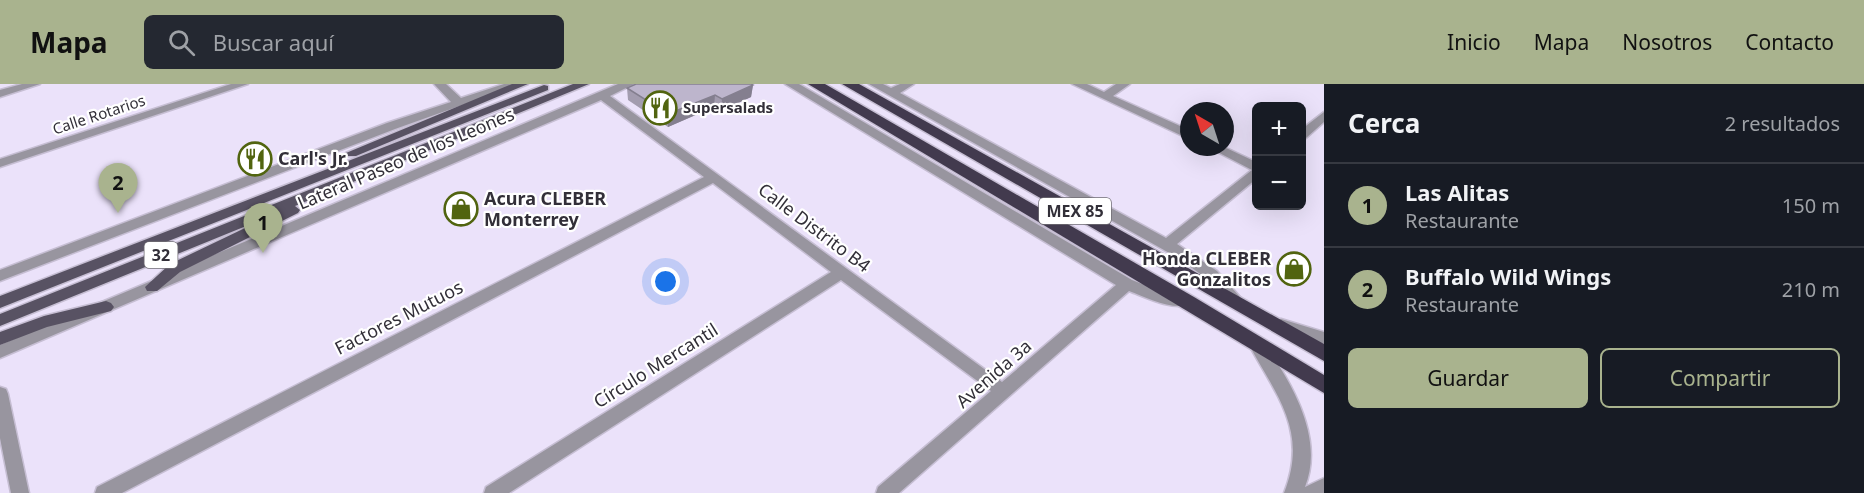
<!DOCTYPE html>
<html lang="es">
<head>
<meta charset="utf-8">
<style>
  body { margin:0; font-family:"Noto Sans",sans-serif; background:#242831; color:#f1f3f6 }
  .controls { position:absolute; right:18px; top:18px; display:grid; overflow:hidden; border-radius:9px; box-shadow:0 6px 24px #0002 }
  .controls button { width:54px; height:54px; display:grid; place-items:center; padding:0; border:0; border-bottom:2px solid #363941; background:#171b24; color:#f1f3f6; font:30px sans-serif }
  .compass { position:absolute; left:1180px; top:18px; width:54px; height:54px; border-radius:50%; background:#171b24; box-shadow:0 6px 24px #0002; rotate:321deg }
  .you { position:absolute; left:666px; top:198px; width:21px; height:21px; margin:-15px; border:4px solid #fff; border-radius:50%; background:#1a73e8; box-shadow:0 0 0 9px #1a73e833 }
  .badge { display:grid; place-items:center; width:39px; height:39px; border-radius:50%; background:#a9b38e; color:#111; font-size:20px; font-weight:700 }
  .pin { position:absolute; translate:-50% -50px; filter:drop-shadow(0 2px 3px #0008) }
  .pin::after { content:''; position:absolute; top:32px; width:21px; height:18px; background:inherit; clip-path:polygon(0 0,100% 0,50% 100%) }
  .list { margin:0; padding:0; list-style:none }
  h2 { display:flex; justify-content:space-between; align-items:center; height:78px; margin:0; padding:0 24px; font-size:26px }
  h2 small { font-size:20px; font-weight:400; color:#9ea1a6 }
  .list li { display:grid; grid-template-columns:39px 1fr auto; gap:18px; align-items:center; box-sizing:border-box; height:84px; padding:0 24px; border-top:2px solid #363941 }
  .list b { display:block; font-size:22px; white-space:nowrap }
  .list p { margin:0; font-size:20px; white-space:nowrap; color:#9ea1a6 }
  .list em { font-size:20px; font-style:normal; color:#9ea1a6 }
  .actions { display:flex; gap:12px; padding:18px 24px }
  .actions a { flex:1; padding:14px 0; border:2px solid #a9b38e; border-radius:9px; text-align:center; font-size:21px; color:#a9b38e }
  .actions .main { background:#a9b38e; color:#111 }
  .icon { flex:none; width:33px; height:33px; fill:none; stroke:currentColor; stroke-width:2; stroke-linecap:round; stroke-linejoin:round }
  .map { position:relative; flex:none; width:1324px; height:409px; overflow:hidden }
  header { display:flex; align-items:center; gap:36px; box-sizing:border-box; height:84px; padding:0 30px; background:#a9b38e; color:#111 }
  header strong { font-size:28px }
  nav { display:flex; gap:33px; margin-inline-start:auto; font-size:21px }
  .search { width:420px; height:54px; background:#242831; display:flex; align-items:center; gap:15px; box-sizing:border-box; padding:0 21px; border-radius:9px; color:#9ea1a6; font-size:22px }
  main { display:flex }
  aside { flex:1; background:#171b24 }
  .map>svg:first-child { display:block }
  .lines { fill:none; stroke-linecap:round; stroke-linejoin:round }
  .minor-casing { stroke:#c6bed3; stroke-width:3 }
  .major-casing { stroke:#c6bed3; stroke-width:3 }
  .highway-casing { stroke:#c6bed3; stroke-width:3 }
  .minor { fill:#98959f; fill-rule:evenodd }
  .major { fill:#585263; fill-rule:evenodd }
  .highway { fill:#423a4e; fill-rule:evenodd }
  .wall { fill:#a39caf }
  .shaded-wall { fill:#847f8f }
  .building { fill:#bdb5cc; stroke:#847f8f; stroke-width:1.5 }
  .labels { text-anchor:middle; stroke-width:4.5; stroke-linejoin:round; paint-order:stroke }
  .far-poi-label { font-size:15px; font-weight:bold; fill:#322f38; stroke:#fff; text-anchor:start }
  .far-street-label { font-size:15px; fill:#322f38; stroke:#fff }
  .shield { fill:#fff; stroke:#706d74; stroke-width:1.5 }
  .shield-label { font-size:16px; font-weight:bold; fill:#322f38 }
  .poi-label { font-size:18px; font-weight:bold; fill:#322f38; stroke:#fff; text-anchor:start }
  .street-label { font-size:18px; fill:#322f38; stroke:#fff }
</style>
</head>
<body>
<header>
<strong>Mapa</strong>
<div class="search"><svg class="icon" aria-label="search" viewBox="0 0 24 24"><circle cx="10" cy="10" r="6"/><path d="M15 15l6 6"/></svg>Buscar aquí</div>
<nav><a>Inicio</a><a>Mapa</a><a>Nosotros</a><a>Contacto</a></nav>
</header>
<main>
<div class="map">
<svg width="1324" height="409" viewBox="0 0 1324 409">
  <rect width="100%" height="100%" fill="#ebe2fa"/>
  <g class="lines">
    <g class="minor-casing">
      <g id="minor">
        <path d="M22 0H40L0 13V6Z"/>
        <path d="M231 0H248L0 83V75Z"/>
        <path d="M434 0H446L461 14 504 0H521L395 45 0 197V186L387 39 451 18Z"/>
        <path d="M618 0H634L610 12 1002 298 1116 201 785 0H799L1132 196 1160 207 1188 213 1191 217 1188 221C1171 226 1145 213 1129 207L899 409H876L878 403 991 307 841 196 509 409H484L486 403 831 188 713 99 122 409H95L97 403 704 93 601 16 0 274V261Z"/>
        <path d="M869 0H883L891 4 900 0H914L900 9 1166 154 1252 86 1208 63H1224L1256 78V95L1177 160 1217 187 1240 213 1243 217 1240 221H1230L1207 195 1180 175Z"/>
        <path d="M1072 0H1087L1104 8 1116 0H1130L1113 12 1189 46V55Z"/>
        <path d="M1324 28V38L1306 54 1302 55V45Z"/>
        <path d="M1281 235 1324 248V260L1275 245 1273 241 1275 237Z"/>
        <path d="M1256 253C1266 256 1271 268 1276 277 1299 313 1322 360 1305 403L1324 394V409H1284C1309 347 1276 311 1248 259L1250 255Z"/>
        <path d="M0 303 6 305 8 310 29 409H11L0 354Z"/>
      </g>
    </g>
    <g class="major-casing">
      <g id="major">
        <path d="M512 0H528L356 72H348L346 69Z"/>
        <path d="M573 0H589L295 122 300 126 298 129 180 188 157 207H147L145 203 170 180 266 134 0 242V230Z"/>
        <path d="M544 1 548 2V6L0 224V212Z"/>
        <path d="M106 217 111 219 114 223 111 227 47 243 0 261V248L44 232Z"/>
      </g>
    </g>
    <g class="highway-casing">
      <g id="highway">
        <path d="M808 0H825L1194 213 1324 291V309Z"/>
        <path d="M842 0H859L1324 260V277Z"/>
      </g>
    </g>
    <use href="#minor" class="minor"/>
    <use href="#major" class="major"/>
    <use href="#highway" class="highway"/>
  </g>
  <path class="wall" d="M753 1 751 13 721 27 714 23 668 43 628 16 627 4Z"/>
  <g class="shaded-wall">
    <path d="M753 1 751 13 721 27 722 15Z"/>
    <path d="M715 11 714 23 668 43V30Z"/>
  </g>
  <path class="building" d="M636 0H751L753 1 722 15 715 11 668 30 627 4Z"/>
  <defs>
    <g id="restaurant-ring" transform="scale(1.725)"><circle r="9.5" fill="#fff" stroke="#51640f" stroke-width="1.5"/><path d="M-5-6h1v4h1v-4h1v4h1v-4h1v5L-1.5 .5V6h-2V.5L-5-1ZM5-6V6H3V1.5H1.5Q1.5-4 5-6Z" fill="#51640f"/></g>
    <g id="shop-ring" transform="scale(1.725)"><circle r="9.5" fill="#fff" stroke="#51640f" stroke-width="1.5"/><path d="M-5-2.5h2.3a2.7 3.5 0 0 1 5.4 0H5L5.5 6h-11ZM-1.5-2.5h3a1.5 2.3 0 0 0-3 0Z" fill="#51640f"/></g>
  </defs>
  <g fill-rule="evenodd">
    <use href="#restaurant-ring" x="660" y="24"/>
    <use href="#restaurant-ring" x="255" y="75"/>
    <use href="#shop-ring" x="461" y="125"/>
    <use href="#shop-ring" x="1294" y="185"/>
  </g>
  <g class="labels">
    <g class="far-poi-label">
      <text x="683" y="29">Supersalads</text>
    </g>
    <g class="far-street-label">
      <text transform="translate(99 31) rotate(-18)" y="5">Calle Rotarios</text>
    </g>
    <g class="shield">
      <rect x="1039" y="114" width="72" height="26" rx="4.5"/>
      <rect x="144.5" y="158" width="33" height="26" rx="4.5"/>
    </g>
    <g class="shield-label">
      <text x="1075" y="133">MEX 85</text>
      <text x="161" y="177">32</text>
    </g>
    <g class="poi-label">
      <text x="278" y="81">Carl's Jr.</text>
      <text x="484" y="121">Acura CLEBER<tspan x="484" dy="21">Monterrey</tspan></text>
      <text x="1271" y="181" text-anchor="end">Honda CLEBER<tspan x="1271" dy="21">Gonzalitos</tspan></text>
    </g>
    <g class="street-label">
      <text transform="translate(406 75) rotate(-23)" y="6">Lateral Paseo de los Leones</text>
      <text transform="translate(814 144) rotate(37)" y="6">Calle Distrito B4</text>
      <text transform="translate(399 234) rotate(-27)" y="6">Factores Mutuos</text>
      <text transform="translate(656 282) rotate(-32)" y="6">Círculo Mercantil</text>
      <text transform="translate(994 290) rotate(-41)" y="6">Avenida 3a</text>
    </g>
  </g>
</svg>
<div class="controls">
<button>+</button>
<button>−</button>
</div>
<svg class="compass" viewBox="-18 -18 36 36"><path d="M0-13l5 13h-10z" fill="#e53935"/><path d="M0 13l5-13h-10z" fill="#9ea1a6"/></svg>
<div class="you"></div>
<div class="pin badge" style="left:263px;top:169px">1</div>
<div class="pin badge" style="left:118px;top:129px">2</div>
</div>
<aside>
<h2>Cerca<small>2 resultados</small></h2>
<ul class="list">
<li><span class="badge">1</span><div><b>Las Alitas</b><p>Restaurante</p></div><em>150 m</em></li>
<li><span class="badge">2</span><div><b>Buffalo Wild Wings</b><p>Restaurante</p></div><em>210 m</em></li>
</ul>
<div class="actions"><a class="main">Guardar</a><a>Compartir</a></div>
</aside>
</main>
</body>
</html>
